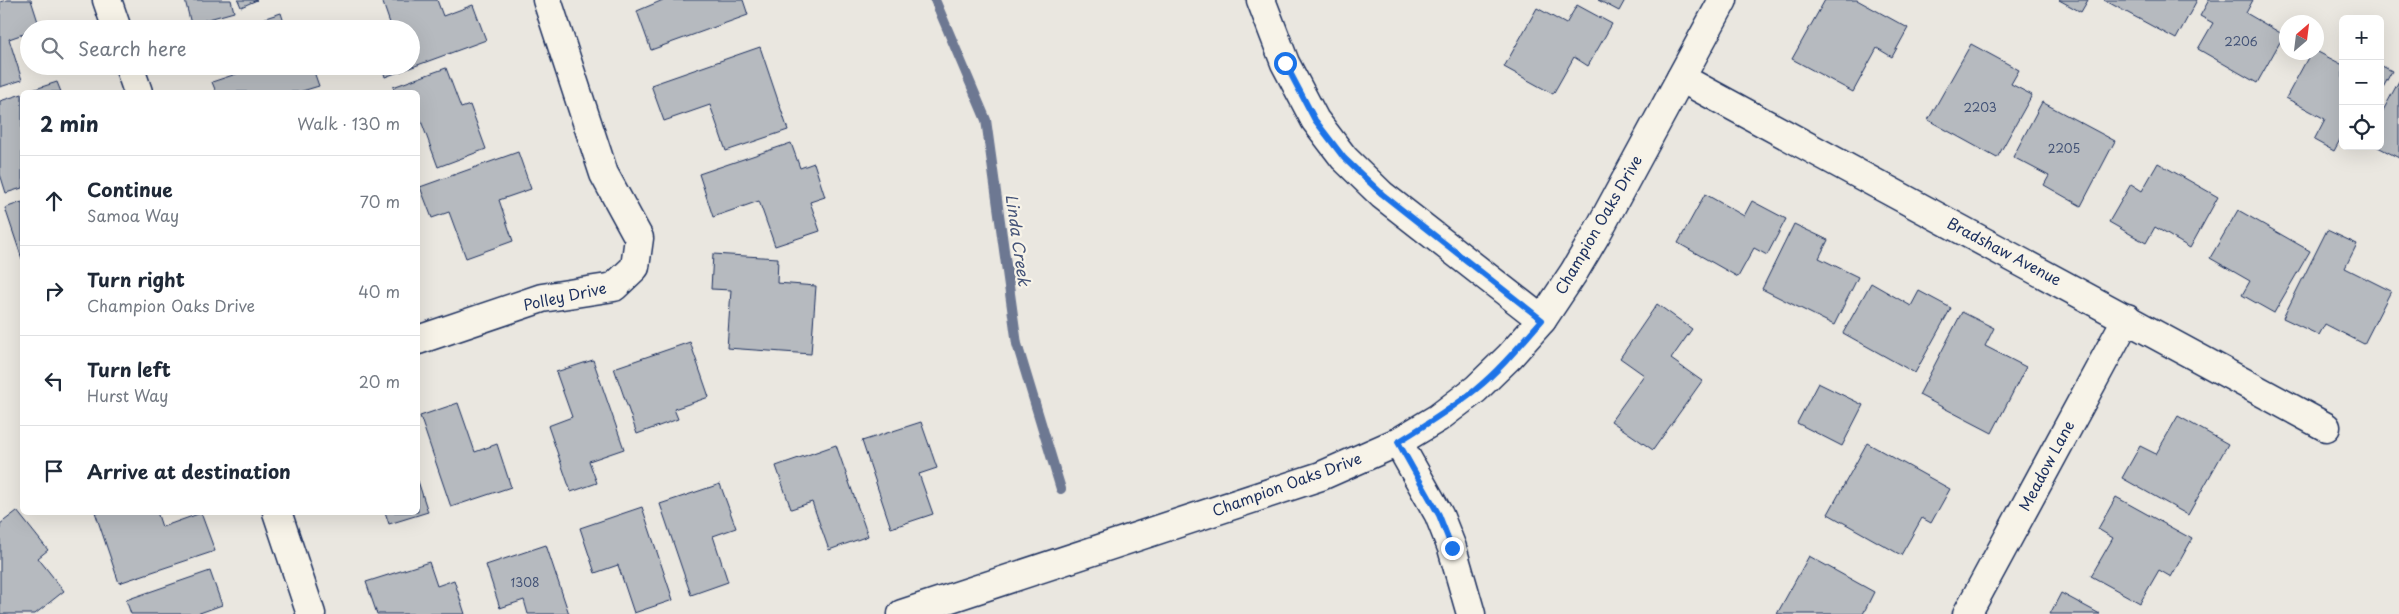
<!DOCTYPE html>
<html lang="en">
<head>
<meta charset="utf-8">
<style>
  body { margin:0; font-family:"Playpen Sans",sans-serif; background:#f2f2f3; color:#1f2937 }
  .controls { position:absolute; right:15px; top:15px; display:grid; overflow:hidden; border-radius:8px; box-shadow:0 5px 20px #0002 }
  .controls button { width:45px; height:45px; display:grid; place-items:center; padding:0; border:0; border-bottom:1px solid #e0e1e3; background:#fff; color:#1f2937; font:25px sans-serif }
  .compass { position:absolute; left:2279px; top:15px; width:45px; height:45px; border-radius:50%; background:#fff; box-shadow:0 5px 20px #0002; rotate:28deg }
  .stop { position:absolute; width:15px; height:15px; margin:-11px; border:4px solid #1a73e8; border-radius:50%; background:#fff }
  .stop.end { background:#1a73e8; border-color:#fff; box-shadow:0 1px 5px #0008 }
  .list { margin:0; padding:0; list-style:none }
  h2 { display:flex; justify-content:space-between; align-items:center; height:65px; margin:0; padding:0 20px; font-size:21px }
  h2 small { font-size:16px; font-weight:400; color:#747a83 }
  .list li { display:grid; grid-template-columns:32px 1fr auto; gap:15px; align-items:center; box-sizing:border-box; height:90px; padding:0 20px; border-top:1px solid #e0e1e3 }
  .list b { display:block; font-size:19px; white-space:nowrap }
  .list p { margin:0; font-size:16px; white-space:nowrap; color:#747a83 }
  .list em { font-size:16px; font-style:normal; color:#747a83 }
  .icon { flex:none; width:28px; height:28px; fill:none; stroke:currentColor; stroke-width:2; stroke-linecap:round; stroke-linejoin:round }
  .map { position:relative; flex:none; width:2399px; height:614px; overflow:hidden }
  .search { position:absolute; background:#fff; box-shadow:0 5px 20px #0002; left:20px; top:20px; width:400px; height:55px; display:flex; align-items:center; gap:12px; box-sizing:border-box; padding:0 18px; border-radius:28px; color:#747a83; font-size:19px }
  .panel { position:absolute; background:#fff; box-shadow:0 5px 20px #0002; left:20px; top:90px; width:400px; height:425px; border-radius:8px }
  .map>svg:first-child { display:block }
  .lines { fill:none; stroke-linecap:round; stroke-linejoin:round }
  .stream { stroke:#6d7892; stroke-width:10 }
  .building { fill:#b6babf; stroke:#1b2f5e }
  .minor-casing { stroke:#1b2f5e; stroke-width:31 }
  .minor { stroke:#f7f3e8; stroke-width:28 }
  .route { stroke:#1a73e8; stroke-width:6 }
  .labels { text-anchor:middle; stroke-width:4.5; stroke-linejoin:round; paint-order:stroke }
  .number-label { font-size:12px; fill:#425276 }
  .street-label { font-size:15px; fill:#1b2f5e; stroke:#f7f3e8 }
  .water-label { font-size:16px; font-style:italic; fill:#445378; stroke:#f7f3e8 }
</style>
</head>
<body>
<div class="map">
<svg width="2399" height="614" viewBox="0 0 2399 614">
  <rect width="100%" height="100%" fill="#eae7e0"/>
  <filter id="ink" filterUnits="userSpaceOnUse"><feTurbulence type="fractalNoise" baseFrequency=".02" numOctaves="2"/><feDisplacementMap in="SourceGraphic" scale="10" xChannelSelector="R" yChannelSelector="G"/><feConvolveMatrix kernelMatrix="1 2 1 2 8 2 1 2 1" color-interpolation-filters="sRGB"/></filter>
  <g filter="url(#ink)">
    <g class="lines">
      <path class="stream" d="M935 0 986 120 1017 344 1061 489"/>
    </g>
    <g class="building">
      <path d="M7 0H31L40 28 29 29V32L9 39 22 80 0 87V2Z"/>
      <path d="M185 0H231L234 12 191 24Z"/>
      <path d="M238 0H257L241 7Z"/>
      <path d="M382 0H437L443 16 473 5 486 40 385 77 382 66H411V29H392Z"/>
      <path d="M663 0H743L748 15 651 50 637 11Z"/>
      <path d="M1598 0H1625L1619 11Z"/>
      <path d="M1825 0H1857L1908 28 1892 57 1877 48 1853 92 1792 59Z"/>
      <path d="M2059 0H2088L2081 12Z"/>
      <path d="M2104 0H2197L2176 39Z"/>
      <path d="M2209 0H2253L2246 13 2284 35 2257 83 2198 49 2213 23 2200 16Z"/>
      <path d="M1577 5 1612 24 1588 66 1574 57 1553 94 1504 67 1537 8 1566 24Z"/>
      <path d="M281 13 286 29H231Z"/>
      <path d="M1971 44 2019 70 2011 84 2032 95 1997 158 1928 120Z"/>
      <path d="M760 47 788 130 726 151 710 105 664 121 651 85Z"/>
      <path d="M2316 51 2343 65V134L2334 151 2314 140 2325 119 2286 98 2311 52Z"/>
      <path d="M2380 65 2392 71 2380 93Z"/>
      <path d="M244 66H312L319 86 299 92H216L212 82 245 71Z"/>
      <path d="M446 68 461 108 470 105 486 149 438 167 420 118 418 119V92H395L393 87Z"/>
      <path d="M2399 81V158L2376 146H2380V116Z"/>
      <path d="M57 82 61 92H26Z"/>
      <path d="M22 94V188L6 193 0 174V101Z"/>
      <path d="M2042 102 2115 141 2081 206 2044 185 2049 176 2013 157Z"/>
      <path d="M791 143 800 168 814 163 825 197 810 202 820 231 775 246 759 201 713 217 699 174Z"/>
      <path d="M518 152 531 189 499 200 513 241 466 258 449 212 432 218 420 187Z"/>
      <path d="M2158 163 2218 197 2190 248 2155 227 2146 243 2109 222 2131 184 2142 191Z"/>
      <path d="M1705 194 1744 216 1752 201 1786 219 1767 255 1754 248 1738 277 1678 243Z"/>
      <path d="M22 202V259L5 208Z"/>
      <path d="M2238 210 2310 251 2274 313 2242 295 2250 281 2210 258Z"/>
      <path d="M1794 224 1828 240 1819 258 1858 277 1834 325 1762 289Z"/>
      <path d="M2327 230 2357 244 2345 268 2391 291 2364 344 2325 324 2319 335 2283 318Z"/>
      <path d="M713 254 778 258 777 283 816 286 811 354 727 348 731 290 711 289Z"/>
      <path d="M1871 283 1911 306 1919 291 1951 308 1915 373 1843 333Z"/>
      <path d="M1657 304 1692 329 1671 359 1702 381 1653 450 1611 421 1644 375 1620 358Z"/>
      <path d="M1962 312 1994 328 1985 346 2026 367 1992 433 1919 395Z"/>
      <path d="M690 342 709 397 674 409 678 419 637 434 614 368Z"/>
      <path d="M593 360 624 449 589 461 597 483 571 492 548 426 572 417 556 372Z"/>
      <path d="M1818 383 1863 405 1842 446 1797 423Z"/>
      <path d="M458 403 475 452 497 444 511 487 451 507 420 416Z"/>
      <path d="M2178 416 2228 444 2188 515 2122 478 2140 446 2156 454Z"/>
      <path d="M921 422 937 468 919 474 933 514 891 528 862 441Z"/>
      <path d="M1867 443 1950 489 1931 523 1922 518 1901 555 1828 514Z"/>
      <path d="M836 445 868 536 829 550 812 502 791 509 776 466Z"/>
      <path d="M418 481 428 512 389 524 385 512H418Z"/>
      <path d="M720 484 736 528 713 536 728 582 691 595 660 504Z"/>
      <path d="M2116 497 2192 539 2171 577 2159 570 2140 603 2091 576 2113 538 2098 529Z"/>
      <path d="M642 507 673 600 634 613 618 565 595 573 580 528Z"/>
      <path d="M17 511 48 550 38 558 64 591 35 614H0V524Z"/>
      <path d="M95 512H157L162 527 201 513 215 551 119 583Z"/>
      <path d="M546 545 569 614H528L524 600 500 608 486 565Z"/>
      <path d="M1809 556 1874 592 1863 614H1777Z"/>
      <path d="M429 562 437 586 454 580 465 614H377L366 582Z"/>
      <path d="M210 571 222 605 197 614H131L126 600Z"/>
      <path d="M2061 593 2100 614H2050Z"/>
    </g>
    <g class="lines">
      <g class="minor-casing">
        <g id="minor">
          <path d="M107 0 117 29"/>
          <path d="M1261 0 1285 63 1315 120 1344 158 1382 195 1542 320"/>
          <path d="M129 66 138 92"/>
          <path d="M1681 78 2326 427"/>
          <path d="M418 340 542 298 614 287 635 267 639 238 604 174 547 0"/>
          <path d="M1398 442 1439 515 1452 548 1471 614"/>
          <path d="M277 512 311 614"/>
          <path d="M902 614 1321 476 1398 442 1438 418 1476 389 1510 356 1542 320 1574 272 1597 233 1723 0"/>
          <path d="M1967 614 2127 318"/>
        </g>
      </g>
      <use href="#minor" class="minor"/>
    </g>
  </g>
  <g class="lines" filter="url(#ink)">
    <path class="route" d="M1285 63 1315 120 1344 158 1382 194 1542 320C1521 344 1500 370 1475 390 1450 410 1424 426 1398 442L1439 515 1452 548"/>
  </g>
  <g class="labels">
    <g class="number-label">
      <text x="2241" y="46">2206</text>
      <text x="1980" y="112">2203</text>
      <text x="2064" y="153">2205</text>
      <text x="525" y="587">1308</text>
    </g>
    <g class="street-label">
      <text transform="translate(1599 225) rotate(-60)" y="5">Champion Oaks Drive</text>
      <text transform="translate(2004 252) rotate(28)" y="5">Bradshaw Avenue</text>
      <text transform="translate(565 297) rotate(-12)" y="5">Polley Drive</text>
      <text transform="translate(2047 466) rotate(-62)" y="5">Meadow Lane</text>
      <text transform="translate(1287 485) rotate(-20)" y="5">Champion Oaks Drive</text>
    </g>
    <g class="water-label">
      <text transform="translate(1018 240) rotate(82)" y="6">Linda Creek</text>
    </g>
  </g>
</svg>
<div class="controls">
<button>+</button>
<button>−</button>
<button><svg class="icon" aria-label="locate" viewBox="0 0 24 24"><circle cx="12" cy="12" r="6"/><path d="M12 2v4M12 18v4M2 12h4M18 12h4"/></svg></button>
</div>
<svg class="compass" viewBox="-18 -18 36 36"><path d="M0-13l5 13h-10z" fill="#e53935"/><path d="M0 13l5-13h-10z" fill="#747a83"/></svg>
<div class="stop" style="left:1285px;top:63px"></div>
<div class="stop end" style="left:1452px;top:548px"></div>
<div class="search"><svg class="icon" aria-label="search" viewBox="0 0 24 24"><circle cx="10" cy="10" r="6"/><path d="M15 15l6 6"/></svg>Search here</div>
<section class="panel">
<h2>2 min<small>Walk · 130 m</small></h2>
<ul class="list">
<li><svg class="icon" aria-label="ahead" viewBox="0 0 24 24"><path d="M12 20V5M6 11l6-6 6 6"/></svg><div><b>Continue</b><p>Samoa Way</p></div><em>70 m</em></li>
<li><svg class="icon" aria-label="right" viewBox="0 0 24 24"><path d="M7 20v-9h11M14 6l5 5-5 5"/></svg><div><b>Turn right</b><p>Champion Oaks Drive</p></div><em>40 m</em></li>
<li><svg class="icon" aria-label="left" viewBox="0 0 24 24"><path d="M17 20v-9H6M10 6l-5 5 5 5"/></svg><div><b>Turn left</b><p>Hurst Way</p></div><em>20 m</em></li>
<li><svg class="icon" aria-label="arrive" viewBox="0 0 24 24"><path d="M6 21V4h12l-3 4 3 4H6"/></svg><div><b>Arrive at destination</b></div></li>
</ul>
</section>
</div>
</body>
</html>
